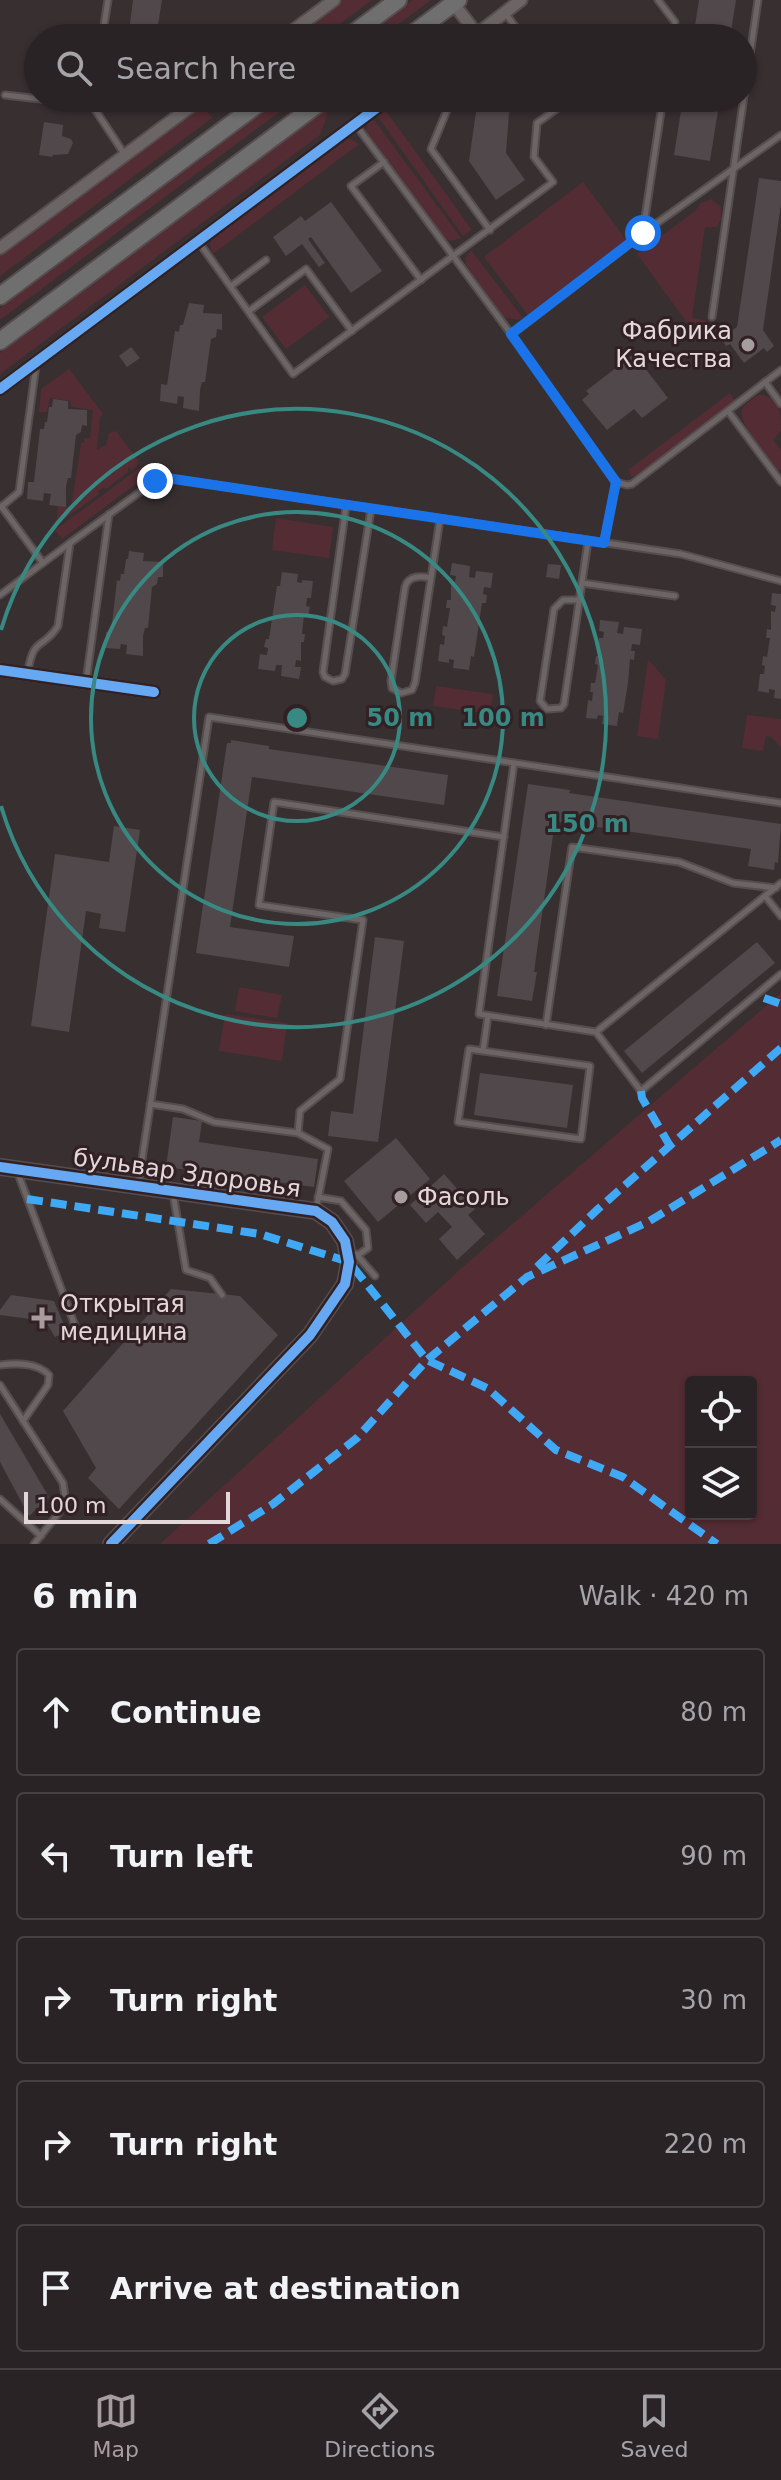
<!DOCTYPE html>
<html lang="en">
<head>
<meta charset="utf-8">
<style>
  body { margin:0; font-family:"DejaVu Sans",sans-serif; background:#362f32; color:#f1f3f6 }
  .controls { position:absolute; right:24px; bottom:24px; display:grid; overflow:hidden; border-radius:8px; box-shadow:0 2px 6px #0004 }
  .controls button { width:72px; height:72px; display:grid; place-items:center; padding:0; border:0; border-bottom:2px solid #464042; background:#2a2325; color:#f1f3f6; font:40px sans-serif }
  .scale { position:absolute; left:24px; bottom:20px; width:206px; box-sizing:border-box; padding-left:8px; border:4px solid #e3d7d9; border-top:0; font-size:22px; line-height:28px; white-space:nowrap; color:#e3d7d9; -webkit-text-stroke:6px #322124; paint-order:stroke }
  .stop { position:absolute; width:24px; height:24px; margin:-18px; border:6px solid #1a73e8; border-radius:50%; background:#fff }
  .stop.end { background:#1a73e8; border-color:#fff; box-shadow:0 2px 8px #0008 }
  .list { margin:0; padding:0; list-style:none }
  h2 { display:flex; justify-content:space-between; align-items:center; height:104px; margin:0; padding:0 32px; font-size:34px }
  h2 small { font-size:26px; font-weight:400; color:#a5a4a7 }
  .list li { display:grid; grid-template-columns:52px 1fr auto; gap:24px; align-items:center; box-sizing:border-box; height:128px; margin:0 16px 16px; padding:0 16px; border:2px solid #464042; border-radius:8px }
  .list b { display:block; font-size:30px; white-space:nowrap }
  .list em { font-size:26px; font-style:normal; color:#a5a4a7 }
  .icon { flex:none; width:44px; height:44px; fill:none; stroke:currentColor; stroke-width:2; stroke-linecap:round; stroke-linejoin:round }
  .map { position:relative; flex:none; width:781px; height:1544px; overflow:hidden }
  .search { position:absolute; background:#2a2325; box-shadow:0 2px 6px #0004; left:24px; right:24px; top:24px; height:88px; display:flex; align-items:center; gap:20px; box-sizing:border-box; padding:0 28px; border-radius:44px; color:#a5a4a7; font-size:30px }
  .sheet { height:824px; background:#2a2325 }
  nav { display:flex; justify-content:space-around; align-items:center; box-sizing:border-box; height:112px; border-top:2px solid #464042; background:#2a2325; font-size:22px; color:#a5a4a7 }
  nav a { display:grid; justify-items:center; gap:4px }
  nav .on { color:#a79c9e }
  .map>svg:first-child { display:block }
  .green { fill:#542c34; fill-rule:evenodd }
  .building { fill:#50484a }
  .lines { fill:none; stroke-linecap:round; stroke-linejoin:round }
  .lane-casing { stroke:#564d4f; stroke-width:9 }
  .street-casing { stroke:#564d4f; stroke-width:15 }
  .secondary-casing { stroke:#564d4f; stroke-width:18 }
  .primary-casing { stroke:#564d4f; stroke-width:20 }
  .lane { stroke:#6c6566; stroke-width:5 }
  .street { stroke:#6c6566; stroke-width:11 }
  .secondary { stroke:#726e6f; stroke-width:14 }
  .primary { stroke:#6f6f70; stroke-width:16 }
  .quiet { stroke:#3fa9f5; stroke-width:8; stroke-dasharray:16 8; stroke-linecap:butt }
  .cycleway-casing { stroke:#322124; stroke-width:15 }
  .cycleway { stroke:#66a8f1; stroke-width:10 }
  .route { stroke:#1a73e8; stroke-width:10 }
  .ring { fill:none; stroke:#398983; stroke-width:4 }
  .poi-dot { fill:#a79c9e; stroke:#322124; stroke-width:3 }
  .labels { text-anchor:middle; stroke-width:6; stroke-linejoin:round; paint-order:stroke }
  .poi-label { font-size:24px; fill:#e3d7d9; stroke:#322124; text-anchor:start }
  .street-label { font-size:24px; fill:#e3d7d9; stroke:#322124 }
  .centre { fill:#398983; stroke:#322124; stroke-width:4 }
  .ring-label { font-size:24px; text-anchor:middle; font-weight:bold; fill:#398983; stroke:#322124; stroke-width:6; stroke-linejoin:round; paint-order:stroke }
</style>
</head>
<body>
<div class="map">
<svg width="781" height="1544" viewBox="0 0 781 1544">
  <rect width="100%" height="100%" fill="#382f31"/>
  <g class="green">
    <path d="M343 0H372L321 38H292Z"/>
    <path d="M413 0H431L380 38H362Z"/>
    <path d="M283 98H298L0 320V308Z"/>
    <path d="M202 104 212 118 0 276V254Z"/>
    <path d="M384 108 472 230 463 236 376 114Z"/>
    <path d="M326 110 328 113 320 135 0 374V353Z"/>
    <path d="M372 117 461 238 451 241 443 238 366 131 367 124Z"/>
    <path d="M344 139H351L359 144 213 254 210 244 213 236Z"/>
    <path d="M583 182 627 241 528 315 484 257Z"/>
    <path d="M711 199 721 207V219L717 227H705L692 318 707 321 693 331 637 254 695 211 701 203Z"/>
    <path d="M471 250 523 318 517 320 503 317 466 265 465 258Z"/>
    <path d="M305 285 329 317 286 349 262 317Z"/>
    <path d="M69 369 103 414 100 417 97 450 106 445 109 433 116 431 138 460 137 466 132 470 128 467V472L106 489 104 487 98 491 99 494 56 525 58 506 71 507 81 443H84V438H90L93 410 71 407V401L50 398 47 412H39L41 389Z"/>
    <path d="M730 393 735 401 636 477 631 476 628 470Z"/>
    <path d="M761 394C781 401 781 413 781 431L773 440 781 450V469L778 471C769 459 738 425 742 410 744 403 755 397 761 394Z"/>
    <path d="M142 466 148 475 62 539 55 530Z"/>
    <path d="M276 518 333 527 329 558 272 550Z"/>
    <path d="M648 659 666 680 658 739 637 736Z"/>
    <path d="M436 686 493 694 490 714 433 706Z"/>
    <path d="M747 715 781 719V747L771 737 766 736 763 751 742 748Z"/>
    <path d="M239 987 282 995 277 1018 235 1011Z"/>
    <path d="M781 993V1544H160L466 1264ZM751 1382V1514H691V1382Z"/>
    <path d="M225 1014 287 1023 282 1061 219 1051Z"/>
  </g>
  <g class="building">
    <path d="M133 0H162L156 38H128Z"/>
    <path d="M699 0H736L730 38H693Z"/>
    <path d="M478 98H530L509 113 506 153 525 180 496 200 469 161Z"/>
    <path d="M683 98H720L710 161 674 155Z"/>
    <path d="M44 122 63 125 62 136 71 139 73 143 68 154 53 155 52 157 39 155Z"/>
    <path d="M759 178 781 181V204L763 330 774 346 767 352 764 348 744 363 730 344 726 346 721 338 737 327Z"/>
    <path d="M331 202 382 271 351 293 311 237 308 239 325 263 319 267 302 244 286 256 273 237 301 216 305 221Z"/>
    <path d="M189 303 204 305 203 313 222 314V330L217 329 216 337 211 339 205 382H202L200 390 199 411 183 408 184 397 178 396 177 404 160 401 161 384 167 385 175 331 179 332 180 325H183Z"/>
    <path d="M131 347 140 358 127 367 119 356Z"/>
    <path d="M634 354 668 398 642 418 634 409 607 430 582 400 589 394 586 391Z"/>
    <path d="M53 399 68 401V409L87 410V426L82 425 81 432 76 435 71 478H68L66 486V507L49 505 51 494 44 493 43 501 27 499 28 482H34L40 429H44L45 422H47L49 407H52Z"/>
    <path d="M129 551 144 553 143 561 163 562V577H158L157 584 152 587 148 628H145L143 636V656L126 654 127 645 121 644 120 649 106 648V632L111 633 117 580 120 581 121 574H124L126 559H128Z"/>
    <path d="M452 563 470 566 469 577 475 578 476 571 493 573 491 588 484 587 483 594 487 595 486 603H482L474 657 471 656 469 670 453 668 454 660 449 659V663L438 661 440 644 444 645 445 636 442 635 443 626 447 627 450 608H446L447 600H451V581L455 582 456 576 450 575Z"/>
    <path d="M548 564 561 565 559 579 546 577Z"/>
    <path d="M282 572 298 574 297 582 302 583V580L313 581 311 598H307L306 606 310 607 308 616 304 615 302 634H305L304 642H301V661L296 660 295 667H301L299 679 281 676 282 665H276L275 671 258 669 260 654 267 655 268 648 264 647 266 639H269L277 586H280Z"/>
    <path d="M772 593 781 594V699L774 698 775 690 769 689V693L758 691 760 674H764L765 666 762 665 763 656 767 657 770 638H766L767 629 771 630V611L775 612 776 606 771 605Z"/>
    <path d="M600 620 619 622 617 633 623 634 624 627 642 629 640 645 632 644 631 651H635L634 660 630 659 628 683 623 713 619 712 617 726 602 724 603 716 598 715 597 719 586 718 588 700 592 701 593 692H590L591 683H595L598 665 595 664 596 656H599V638H603L604 632 599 631Z"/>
    <path d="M231 740 269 746V749L448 775 444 805 252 777 230 927 294 936 289 967 196 953 227 743H231Z"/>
    <path d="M528 784 570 790 569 793 781 824 778 863 775 862 774 870 748 866 751 849 555 821 534 972H537L532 1001 497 996Z"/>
    <path d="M114 826 140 830 125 932 99 928 101 914 86 911 69 1032 31 1026 55 854 109 862Z"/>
    <path d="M375 937 404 941 378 1142 328 1136 331 1111 353 1114Z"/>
    <path d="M757 942 775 963 642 1073 624 1051Z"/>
    <path d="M480 1073 573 1085 567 1128 474 1115Z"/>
    <path d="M173 1117 202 1121 199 1142 318 1159 314 1187 166 1167Z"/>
    <path d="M396 1138 430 1179 378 1222 344 1181Z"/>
    <path d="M444 1174 475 1209 468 1215 485 1234 457 1260 439 1239 452 1227 438 1212 426 1223 410 1205Z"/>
    <path d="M171 1289 240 1296 278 1335 119 1509 88 1478 96 1468 63 1411Z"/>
    <path d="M11 1295 54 1301 67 1332 55 1337 45 1321 0 1315V1310Z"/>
    <path d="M0 1414 49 1497 29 1516 0 1462Z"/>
  </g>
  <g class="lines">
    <g class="lane-casing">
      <g id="lane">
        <path d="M658 0 675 22 672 38"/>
        <path d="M505 13 524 38"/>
        <path d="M102 38 108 0"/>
        <path d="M5 95 92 105"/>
        <path d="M93 98 92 105 125 155"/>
        <path d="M452 98 431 149 490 230"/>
        <path d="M356 125 511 334 616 482 627 485 632 484 781 370"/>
        <path d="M384 162 351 186 421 280"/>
        <path d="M643 231 663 98"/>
        <path d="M198 241 293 374 553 182 534 157 537 123 562 105 563 98"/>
        <path d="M231 286 266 260"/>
        <path d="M249 311 306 269 352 331"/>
        <path d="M712 317 758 0"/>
        <path d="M512 334 643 233 781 135"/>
        <path d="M765 382 781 404"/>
        <path d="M728 411 781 482"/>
        <path d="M1 506 43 563 70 543"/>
        <path d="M346 506 323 672 325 677 333 681 342 679 345 674 371 509"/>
        <path d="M1 507 19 492 36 365"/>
        <path d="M604 543 616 482"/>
        <path d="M431 578C420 576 409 575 405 587L391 681 392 688 401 693 412 690 415 683 440 519"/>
        <path d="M582 583 675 596"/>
        <path d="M0 595 43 563"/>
        <path d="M580 600H563L554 609 540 701 547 709 561 708 564 704 588 541"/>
        <path d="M28 672C33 636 43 650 58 626L70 543 155 481 167 478 681 554 781 581"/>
        <path d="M86 682 109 514"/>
        <path d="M514 763 479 1014 596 1032 641 1091 781 974"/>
        <path d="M765 896 781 916"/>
        <path d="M546 1025 572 847 679 862 733 883 776 888"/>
        <path d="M596 1032 781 883"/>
        <path d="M483 1051 469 1049 458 1122 581 1139 590 1066 483 1051 488 1016"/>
        <path d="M150 1104 183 1109 214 1122 298 1133 328 1149 316 1210"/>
        <path d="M298 1133 300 1111 340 1079 363 920 259 905 274 802 504 837"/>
        <path d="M17 1171 77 1331"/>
        <path d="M138 1186 209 717 781 803"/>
        <path d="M173 1193 186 1270 210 1278 222 1295"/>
        <path d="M318 1197 341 1201 366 1230 368 1248 358 1255"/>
        <path d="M356 1254 375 1276"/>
        <path d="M0 1365C16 1363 37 1362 49 1375L48 1385 23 1421"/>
        <path d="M0 1385 63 1483 66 1504 34 1544"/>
        <path d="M0 1499 41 1536"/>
      </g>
    </g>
    <g class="street-casing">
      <g id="street">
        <path d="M453 3 477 34"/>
        <path d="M283 38 334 0"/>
        <path d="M472 38 521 0"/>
        <path d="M0 248 202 98"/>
        <path d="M0 389 390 98"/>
        <path d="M0 670 154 692"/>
      </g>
    </g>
    <g class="secondary-casing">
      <path id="secondary" d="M0 1167 316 1211 332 1222 345 1241 349 1262 345 1284 310 1335 111 1544"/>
    </g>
    <g class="primary-casing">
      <g id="primary">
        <path d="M347 38 398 0"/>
        <path d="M407 38 458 0"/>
        <path d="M0 296 266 98"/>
        <path d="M0 341 326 98"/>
      </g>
    </g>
    <use href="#lane" class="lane"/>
    <use href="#street" class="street"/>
    <use href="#secondary" class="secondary"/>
    <use href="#primary" class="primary"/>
    <g class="quiet">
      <path d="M764 998 781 1004"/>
      <path d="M641 1091 642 1098 670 1146"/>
      <path d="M27 1199 260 1234 349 1262 427 1360 487 1388 556 1450 623 1477 717 1544"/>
      <path d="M537 1267 598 1209 781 1048"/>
      <path d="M209 1544 273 1504 357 1438 427 1360 527 1277 648 1222 781 1140"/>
    </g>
    <g class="cycleway-casing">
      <g id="cycleway">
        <path d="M0 389 390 98"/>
        <path d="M0 670 154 692"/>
        <path d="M0 1167 316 1211 332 1222 345 1241 349 1262 345 1284 310 1335 111 1544"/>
      </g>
    </g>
    <use href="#cycleway" class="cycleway"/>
  </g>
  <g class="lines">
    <path class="route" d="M155 481 167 478 604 543 616 482 511 334 643 233"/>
  </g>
  <g class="ring">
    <circle cx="297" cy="718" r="103"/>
    <circle cx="297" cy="718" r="206"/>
    <path d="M1 630A309 309 0 1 1 1 806"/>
  </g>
  <g class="poi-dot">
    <circle cx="748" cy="345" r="8"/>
    <circle cx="401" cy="1197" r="8"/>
    <path d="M38 1306h8v8h8v8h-8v8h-8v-8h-8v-8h8z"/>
  </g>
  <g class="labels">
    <g class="poi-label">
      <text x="732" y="339" text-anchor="end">Фабрика<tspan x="732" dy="28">Качества</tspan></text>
      <text x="417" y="1205">Фасоль</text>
      <text x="60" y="1312">Открытая<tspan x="60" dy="28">медицина</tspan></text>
    </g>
    <g class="street-label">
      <text transform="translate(187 1173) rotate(8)" y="8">бульвар Здоровья</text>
    </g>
  </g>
  <circle cx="297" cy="718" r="12" class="centre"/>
  <g class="ring-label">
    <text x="400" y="726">50 m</text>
    <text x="503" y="726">100 m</text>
    <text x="587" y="832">150 m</text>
  </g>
</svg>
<div class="controls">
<button><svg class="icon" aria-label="locate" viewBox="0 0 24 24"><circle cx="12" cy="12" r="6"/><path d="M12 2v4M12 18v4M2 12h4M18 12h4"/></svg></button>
<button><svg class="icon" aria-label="layers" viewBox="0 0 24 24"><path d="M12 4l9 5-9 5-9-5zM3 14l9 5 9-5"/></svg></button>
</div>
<div class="scale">100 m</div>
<div class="stop" style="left:643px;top:233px"></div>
<div class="stop end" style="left:155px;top:481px"></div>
<div class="search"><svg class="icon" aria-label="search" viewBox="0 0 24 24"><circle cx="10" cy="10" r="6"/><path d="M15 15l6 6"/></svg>Search here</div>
</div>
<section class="sheet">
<h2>6 min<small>Walk · 420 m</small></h2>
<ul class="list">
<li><svg class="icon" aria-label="ahead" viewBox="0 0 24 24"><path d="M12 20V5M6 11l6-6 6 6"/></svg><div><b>Continue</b></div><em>80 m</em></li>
<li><svg class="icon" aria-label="left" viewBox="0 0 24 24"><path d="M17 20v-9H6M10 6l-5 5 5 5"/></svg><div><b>Turn left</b></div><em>90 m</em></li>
<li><svg class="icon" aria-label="right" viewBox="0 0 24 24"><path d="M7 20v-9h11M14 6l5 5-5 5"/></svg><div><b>Turn right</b></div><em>30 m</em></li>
<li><svg class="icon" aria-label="right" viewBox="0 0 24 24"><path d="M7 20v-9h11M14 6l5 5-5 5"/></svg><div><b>Turn right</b></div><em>220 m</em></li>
<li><svg class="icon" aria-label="arrive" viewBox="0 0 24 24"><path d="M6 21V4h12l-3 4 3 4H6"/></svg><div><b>Arrive at destination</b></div></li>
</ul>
</section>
<nav>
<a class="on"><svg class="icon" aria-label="map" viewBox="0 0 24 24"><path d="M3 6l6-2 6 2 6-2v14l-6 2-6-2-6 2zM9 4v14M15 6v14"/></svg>Map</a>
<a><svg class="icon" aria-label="directions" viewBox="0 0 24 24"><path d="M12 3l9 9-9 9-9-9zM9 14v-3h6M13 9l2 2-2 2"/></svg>Directions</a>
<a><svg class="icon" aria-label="saved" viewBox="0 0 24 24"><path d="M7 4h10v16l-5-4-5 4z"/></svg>Saved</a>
</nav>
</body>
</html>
